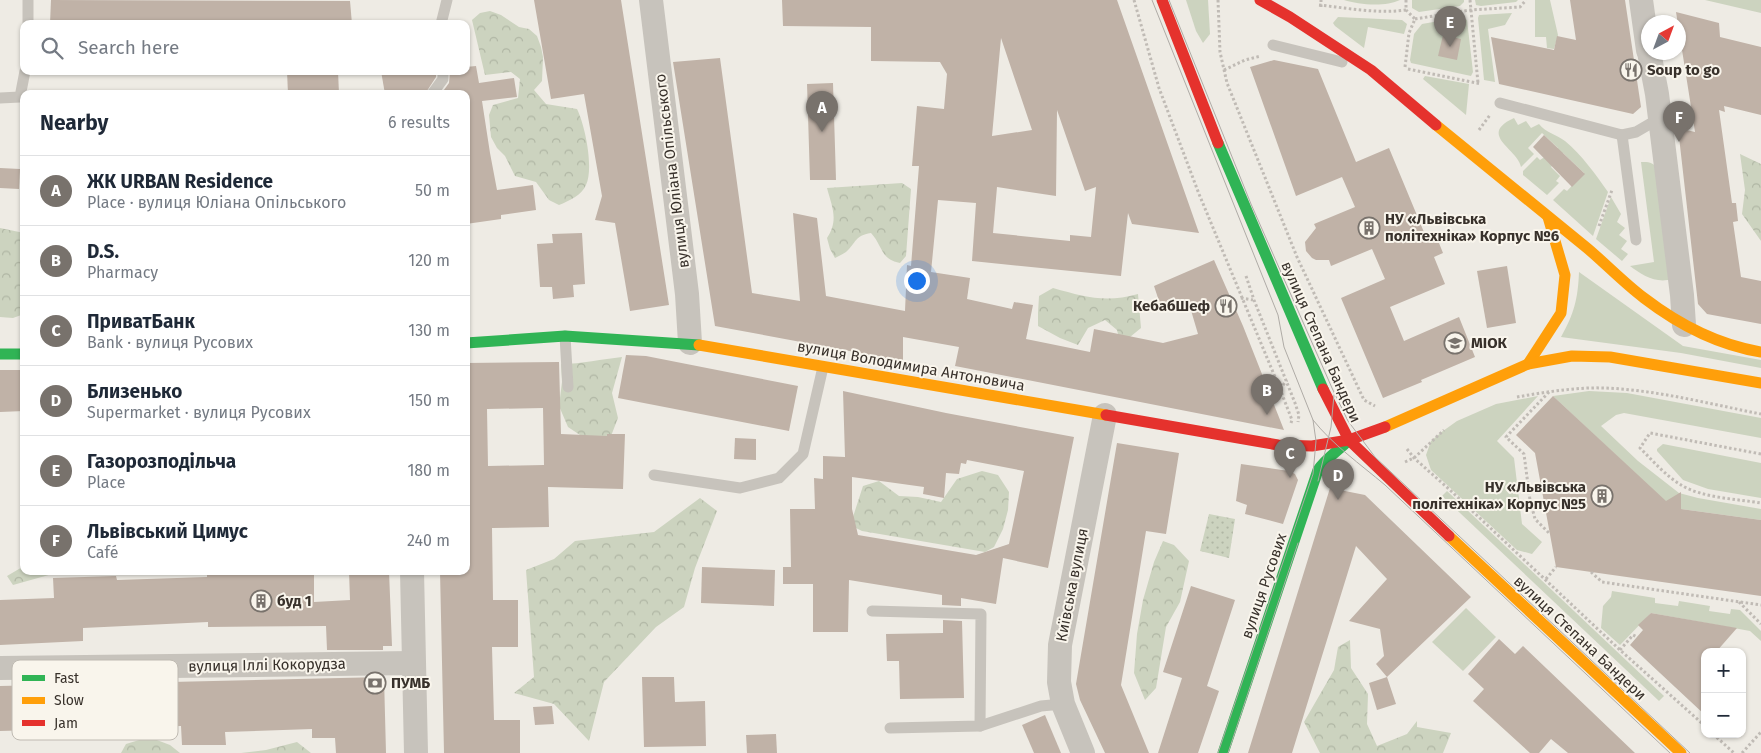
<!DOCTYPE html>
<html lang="en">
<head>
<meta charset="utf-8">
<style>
  body { margin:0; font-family:"Fira Sans",sans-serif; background:#f2f2f3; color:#1f2937 }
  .controls { position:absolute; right:15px; bottom:15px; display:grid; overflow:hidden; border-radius:10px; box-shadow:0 1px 4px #0004 }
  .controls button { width:45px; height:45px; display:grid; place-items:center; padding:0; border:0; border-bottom:1px solid #e0e1e3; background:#fff; color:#1f2937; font:25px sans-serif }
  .compass { position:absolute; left:1641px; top:15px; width:45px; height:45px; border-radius:50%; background:#fff; box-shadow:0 1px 4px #0004; rotate:41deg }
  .you { position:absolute; left:916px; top:280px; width:18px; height:18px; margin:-12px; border:4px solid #fff; border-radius:50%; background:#1a73e8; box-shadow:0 0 0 8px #1a73e833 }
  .badge { display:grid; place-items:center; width:32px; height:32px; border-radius:50%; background:#78726c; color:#fff; font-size:16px; font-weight:700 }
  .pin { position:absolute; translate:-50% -41px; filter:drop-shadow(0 1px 2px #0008) }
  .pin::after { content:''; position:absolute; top:26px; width:18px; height:15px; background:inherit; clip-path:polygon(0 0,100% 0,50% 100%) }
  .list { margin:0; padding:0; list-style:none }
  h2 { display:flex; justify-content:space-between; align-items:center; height:65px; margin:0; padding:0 20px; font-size:21px }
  h2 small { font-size:16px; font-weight:400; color:#747a83 }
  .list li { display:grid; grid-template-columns:32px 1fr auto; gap:15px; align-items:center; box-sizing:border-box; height:70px; padding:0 20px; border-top:1px solid #e0e1e3 }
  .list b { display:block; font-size:19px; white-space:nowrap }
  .list p { margin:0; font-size:16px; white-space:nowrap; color:#747a83 }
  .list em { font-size:16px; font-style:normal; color:#747a83 }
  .icon { flex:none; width:28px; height:28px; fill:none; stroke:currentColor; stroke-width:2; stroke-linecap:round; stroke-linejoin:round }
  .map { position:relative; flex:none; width:1761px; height:753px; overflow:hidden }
  .search { position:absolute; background:#fff; box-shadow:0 1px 4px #0004; left:20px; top:20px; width:450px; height:55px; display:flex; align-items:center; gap:12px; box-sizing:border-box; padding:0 18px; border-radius:10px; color:#747a83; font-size:19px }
  .panel { position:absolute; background:#fff; box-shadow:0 1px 4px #0004; left:20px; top:90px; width:450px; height:485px; border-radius:10px }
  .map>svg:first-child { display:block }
  .grass { fill:#ccd3bf }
  .forest { fill:url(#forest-crowns) }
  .park { fill:url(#park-dots) }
  .building { fill:#c0b2a7; fill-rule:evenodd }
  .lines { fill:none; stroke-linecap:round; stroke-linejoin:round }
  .path { stroke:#c0bbb5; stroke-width:3; stroke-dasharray:2.5 2.5; stroke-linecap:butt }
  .lane { stroke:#c7c3bc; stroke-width:11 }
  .street { stroke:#c7c3bc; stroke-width:24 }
  .fast { stroke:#30b455; stroke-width:11 }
  .slow { stroke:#ff9f0a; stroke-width:11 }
  .jam { stroke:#e5322d; stroke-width:11 }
  .tram { stroke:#afaba6; stroke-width:1 }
  .labels { text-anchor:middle; stroke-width:4; stroke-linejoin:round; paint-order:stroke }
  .poi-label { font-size:15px; font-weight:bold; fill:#38312b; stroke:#f9f5ec; text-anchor:start }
  .street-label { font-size:15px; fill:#38312b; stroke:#f9f5ec }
  .key { fill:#f9f5ec; stroke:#bfbab2; stroke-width:1 }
  .key-label { font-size:14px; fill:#38312b }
</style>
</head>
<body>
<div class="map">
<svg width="1761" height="753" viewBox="0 0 1761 753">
  <defs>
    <pattern id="forest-crowns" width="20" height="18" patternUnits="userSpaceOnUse" patternTransform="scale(1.25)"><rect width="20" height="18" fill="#ccd3bf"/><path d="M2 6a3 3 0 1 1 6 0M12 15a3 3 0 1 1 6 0" fill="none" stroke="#b0b6a4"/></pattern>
    <pattern id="park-dots" width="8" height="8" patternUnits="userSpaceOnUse" patternTransform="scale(1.25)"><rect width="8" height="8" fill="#ccd3bf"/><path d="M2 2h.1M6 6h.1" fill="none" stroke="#b0b6a4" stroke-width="1.8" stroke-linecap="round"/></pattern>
  </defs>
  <rect width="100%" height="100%" fill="#eeebe4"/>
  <g class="grass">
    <path d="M1186 0H1208L1210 34 1203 43 1196 31Z"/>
    <path d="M1344 0H1400C1386 7 1359 5 1344 0Z"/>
    <path d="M1412 0H1464V2L1460 6 1419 12 1412 8Z"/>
    <path d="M1475 0H1518L1516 2 1481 6 1476 5Z"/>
    <path d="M1535 0H1550L1558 35 1554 49 1547 48 1546 37H1535Z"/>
    <path d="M1705 0H1761V13Z"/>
    <path d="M1512 13 1505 25 1488 29 1495 82 1484 80 1478 18 1479 15Z"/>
    <path d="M1338 17 1402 20 1407 24 1404 34 1368 27 1364 48 1335 26 1333 23Z"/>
    <path d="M1462 17 1467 20 1473 72 1471 76 1411 63 1410 60 1414 34 1422 24Z"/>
    <path d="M1425 76 1469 84 1466 115 1423 79Z"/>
    <path d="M1514 118 1518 125 1526 121 1531 128 1539 124C1546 133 1556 134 1565 141 1582 155 1596 175 1608 192L1593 236 1553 200 1564 189 1567 191 1584 173 1563 153 1551 167 1560 176 1556 181 1559 183 1547 195 1523 175V171L1537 157 1540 160 1558 148 1542 133 1528 148 1534 154 1521 167C1518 149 1477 135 1514 118Z"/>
    <path d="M1641 162C1649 162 1652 162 1657 168L1672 279C1656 284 1642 275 1630 266L1654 262Z"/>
    <path d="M1611 197 1621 214 1617 222 1625 228 1619 235 1627 241 1621 249 1628 254 1622 261 1596 239Z"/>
    <path d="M1579 272 1683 346 1761 360V368L1681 353 1561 337C1574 314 1578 299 1579 272Z"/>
    <path d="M1589 391 1627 393 1761 418V438L1624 413 1616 415 1601 426 1638 461 1679 493 1698 498 1761 509V520L1681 509V499L1679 497 1668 504 1553 396Z"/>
    <path d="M1538 396 1497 441 1514 458 1522 524 1542 542 1532 554 1517 550 1431 470 1426 455 1431 441 1443 431 1457 421 1496 404Z"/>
    <path d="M1663 444 1761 463V498L1708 489 1683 480 1657 451V449Z"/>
    <path d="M1447 491 1664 696 1659 701 1442 496Z"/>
    <path d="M1612 591 1655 598V603L1678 606 1679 601 1710 606 1709 611 1730 614 1731 609 1740 610 1761 631V641L1750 631 1651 613 1620 645 1601 628 1603 606 1611 597Z"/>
    <path d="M1466 608 1496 637 1463 671 1432 642Z"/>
  </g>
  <g class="forest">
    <path d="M490 11 501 15 519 27 529 29 537 36 541 47 543 57 542 81 534 90 546 104 577 109C585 125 594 168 586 185 582 195 569 201 559 205L549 200 536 182 515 176 505 156 497 148 491 137 489 115 493 105 518 98 520 79 511 72 485 75 472 20 480 13Z"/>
    <path d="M1740 154 1761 164V241L1742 214 1745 190Z"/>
    <path d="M902 183 911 189 906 256 900 263C880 259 883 246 871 233 854 236 857 242 846 252 843 254 839 256 835 258L830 249 827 238C839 220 832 207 827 188Z"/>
    <path d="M0 228 24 233V314L13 318 0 317Z"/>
    <path d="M1053 288C1085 297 1106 303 1138 294L1141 328 1130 337 1120 342 1117 330 1105 320 1088 328 1078 345 1060 338 1038 326V313L1039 296Z"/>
    <path d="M622 357 612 393 618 418 611 436 583 437 568 427 559 406 562 382 561 364C582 364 602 359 622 357Z"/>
    <path d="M982 471 998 475 1009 492 1008 510 1003 529 994 547 985 552 862 531 852 526 851 523 863 486 879 481 899 496 918 497 941 502 957 479Z"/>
    <path d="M700 498 717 511 695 568 684 607 656 627 604 682 589 741 554 704 514 693 534 677 526 570 554 559 575 541 654 532Z"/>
    <path d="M1163 541 1174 545 1189 561 1180 602 1166 627 1156 688 1145 700 1134 673 1137 634 1143 600 1154 562Z"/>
    <path d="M24 566V571H63L13 585 7 576Z"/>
    <path d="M1350 640 1351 668 1368 694 1367 724 1377 746 1407 734 1417 721V727L1451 733 1443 753H1320L1304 722 1334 670 1338 647Z"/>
    <path d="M149 737 170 745 180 753H121L126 744Z"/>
    <path d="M297 742 311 753H241L266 750Z"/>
  </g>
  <path class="park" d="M1209 514 1235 519 1229 558 1200 551Z"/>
  <g class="building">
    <path d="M51 0 350 1 352 24H50Z"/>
    <path d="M534 0H621L669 305 630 311 615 223 595 220 602 196 584 94 551 99Z"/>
    <path d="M782 0H1117L1199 233 1132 224 1128 213 1121 276 972 261 976 203 938 200 931 272 970 278 967 299 1012 309 1014 302 1033 305 1026 339 1090 352 1094 329 1163 343 1198 334 1190 307 1160 304 1154 286 1214 260 1243 326 1284 430 955 366 959 347 903 337V361L715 326 673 62 720 58 752 293 800 301 793 213 817 218 826 296 905 311 907 265 911 266 919 166H912L917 106 944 109 947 74 940 62 871 61V27L783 26ZM1001 38 1032 130 992 136ZM1057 110 1085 191 1096 187 1091 237 1070 235V241L993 233 997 187 1056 196Z"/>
    <path d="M1570 0H1625L1641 107 1633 114 1499 84 1491 37 1554 50 1557 36 1576 40Z"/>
    <path d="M1676 12 1719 23 1720 37 1761 47V115L1724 106 1725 112 1719 110 1732 203H1736L1738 221 1733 222 1741 277 1761 281V324L1707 314 1698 304 1678 128 1695 132Z"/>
    <path d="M1443 35 1461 39 1457 60 1438 56Z"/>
    <path d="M1274 60 1318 69 1356 162 1389 148 1426 237 1435 233 1443 253 1434 257 1445 284 1390 307 1404 341 1459 317 1475 357 1421 380 1422 382 1383 398 1341 298 1385 279 1372 249 1331 266 1329 260H1316L1312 258 1306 251 1305 242 1316 228 1314 224 1355 207 1342 177 1296 196 1250 67Z"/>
    <path d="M476 66 479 83 514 78 517 97 482 101 490 153 497 190 533 185 536 210 501 215V219L466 224V94H441L449 83 450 71H466V67Z"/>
    <path d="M287 71H338L339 94H288Z"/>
    <path d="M381 71H436V77L425 94H385Z"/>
    <path d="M833 83 836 180H810L807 84Z"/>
    <path d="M1544 135 1585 174 1572 187 1533 147Z"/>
    <path d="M0 168 20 169 19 189 0 188Z"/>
    <path d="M582 233 585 284 573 285 574 297 553 299 552 287H540L537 244 553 243 552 234Z"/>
    <path d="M1507 266 1516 323 1487 328 1477 271Z"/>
    <path d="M626 355 646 356 798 386 789 431 618 398Z"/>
    <path d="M559 362 561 434 607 436V434H625L623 489 548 487 549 527 492 528 493 600H518V647H492L494 720H520V753H444L440 571H466V363ZM543 408 544 465 488 466 487 409Z"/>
    <path d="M0 370H24V411L0 412Z"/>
    <path d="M843 391 946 413 1074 437 1048 568 1003 558 996 604 961 598V606L942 605V595L849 580 848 632H813V584H783V567H791L790 509H815L814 478 823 479V456L845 457ZM967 460 1024 471 1009 544 976 555 858 535 852 509V477L924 487 923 494 944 498 946 473 959 474 961 463 966 464Z"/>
    <path d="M1553 396 1666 501 1681 492V509L1761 520V596L1556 567 1535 453 1516 435Z"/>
    <path d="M735 438 756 439V460L734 459Z"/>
    <path d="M1117 443 1179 453 1166 534 1146 531 1121 685 1149 753H1105L1080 700 1076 684Z"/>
    <path d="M1241 464 1289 471 1295 474 1298 480 1283 524 1245 514 1247 505 1236 501Z"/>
    <path d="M1330 488 1365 495 1471 597 1387 677 1376 664 1384 656 1380 629 1349 621 1387 579 1356 546 1292 753H1248Z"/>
    <path d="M702 567 775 570 774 606 701 603Z"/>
    <path d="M349 571H389L392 646H383V650H327L326 626 208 627V622L83 628V641L0 645V600L54 598 53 578 116 576 117 580 207 577V575H314V602L350 600Z"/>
    <path d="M1191 586 1235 600 1207 686 1219 691 1198 753H1158L1182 678 1163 672Z"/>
    <path d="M1651 613 1737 628 1716 652H1705V715L1630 645 1643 630 1638 625Z"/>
    <path d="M943 620 962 621 964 698 900 699 899 661H887L886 634 943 633Z"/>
    <path d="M1499 639 1515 654 1523 646 1635 753H1568L1551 739 1539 753H1530L1473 701 1484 689 1468 674Z"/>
    <path d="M384 677 386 753H336L335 738H312V729L225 732 226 745H182L181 726 132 727V734L109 735V728L0 731V686Z"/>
    <path d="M642 677H674L675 702 705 701 706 746 644 747Z"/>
    <path d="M1387 677 1396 704 1377 710 1369 683Z"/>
    <path d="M552 706 554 724 535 725 533 707Z"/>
    <path d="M1045 715 1061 753H1034L1022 725Z"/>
    <path d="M776 734 777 753H747L746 735Z"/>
  </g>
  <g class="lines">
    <g class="path">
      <path d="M1134 0 1159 88 1199 194 1280 389 1292 420 1291 423"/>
      <path d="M1218 0 1220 52 1227 83 1297 257 1364 400 1375 406"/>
      <path d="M1470 0 1478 83"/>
      <path d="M1319 5C1348 8 1377 14 1406 10V0"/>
      <path d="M1321 7V0"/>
      <path d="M1415 19 1470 10 1520 7 1526 0"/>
      <path d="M1405 67 1409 33 1415 19 1406 10"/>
      <path d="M1408 69 1481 84"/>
      <path d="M1224 70 1245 60 1261 56"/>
      <path d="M1479 130 1490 115"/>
      <path d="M1599 226 1612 190"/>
      <path d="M1246 276 1254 300 1295 403 1299 415 1298 422"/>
      <path d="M1241 298 1253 300"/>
      <path d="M1280 389 1287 380"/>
      <path d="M1549 392 1506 437 1524 454 1530 500 1535 519 1550 534"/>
      <path d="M1517 397C1546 392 1576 387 1605 388 1657 390 1710 404 1761 414"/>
      <path d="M1407 449 1414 458 1450 490 1620 650 1705 726"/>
      <path d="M1761 454 1650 433 1640 448C1653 461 1666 476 1681 485 1702 498 1737 499 1761 503"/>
      <path d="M1405 462 1414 458 1444 430"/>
      <path d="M1591 572 1602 582 1761 605"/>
      <path d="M1546 579 1556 567"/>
      <path d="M1739 602 1761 624"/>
      <path d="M1620 650 1633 635 1637 637"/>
      <path d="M1713 734 1734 753"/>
      <path d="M1742 753 1761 732"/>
    </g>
    <g class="lane">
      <path d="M28 24V0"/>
      <path d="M441 24 447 0"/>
      <path d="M1273 45 1342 62"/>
      <path d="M432 94 443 79V71"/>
      <path d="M0 98 20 97 25 71"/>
      <path d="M1500 103 1622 135 1636 132 1660 118"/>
      <path d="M1622 135 1636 240"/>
      <path d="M565 336 568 387"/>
      <path d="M654 475 740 488 779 478 803 454 823 367"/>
      <path d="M872 611 981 614 980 726"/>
      <path d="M890 728 980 726 1041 706 1063 704"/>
    </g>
    <g class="street">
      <path d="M651 0 687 294 690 343"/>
      <path d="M1641 0 1648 50"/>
      <path d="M1649 52 1657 94 1682 295 1684 325"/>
      <path d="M412 571 416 753"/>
      <path d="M0 668 413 663"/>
      <path d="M1083 753 1063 704 1059 682 1060 645 1105 415"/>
    </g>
    <g class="fast">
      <path d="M1218 143 1323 389"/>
      <path d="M466 343 565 336 699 345"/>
      <path d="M0 354H24"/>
      <path d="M1223 753 1318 470C1325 459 1339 450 1349 440"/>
    </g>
    <g class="slow">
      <path d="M1436 125C1486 166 1536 207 1587 248 1606 264 1624 283 1644 298 1678 324 1718 345 1761 352"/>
      <path d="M699 345 1106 415"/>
      <path d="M1528 364 1561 313 1565 275 1548 217"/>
      <path d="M1385 427 1528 364 1572 356 1610 357 1761 383"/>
      <path d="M1449 536 1681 753"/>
    </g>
    <g class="jam">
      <path d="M1162 0 1218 143"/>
      <path d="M1260 0 1290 17 1371 70 1436 125"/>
      <path d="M1323 389 1349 440 1449 536"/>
      <path d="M1106 415 1278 445 1312 446 1349 440 1385 427"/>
    </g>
    <g class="tram">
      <path d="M1152 0 1278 315 1284 347 1313 420 1316 441 1313 474 1218 753"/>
      <path d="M1169 0 1251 204 1332 388 1348 421 1375 457 1690 753"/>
      <path d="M1313 420C1333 445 1360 464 1385 485L1670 753"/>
      <path d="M1318 481 1331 427 1334 395"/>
      <path d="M1228 753 1298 543"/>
    </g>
  </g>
  <defs>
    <g id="restaurant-ring" transform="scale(1.125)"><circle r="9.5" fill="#f9f5ec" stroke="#78726c" stroke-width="1.5"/><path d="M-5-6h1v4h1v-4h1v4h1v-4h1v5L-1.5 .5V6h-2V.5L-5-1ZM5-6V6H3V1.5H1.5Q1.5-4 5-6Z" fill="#78726c"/></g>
    <g id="building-ring" transform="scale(1.125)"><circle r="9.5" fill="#f9f5ec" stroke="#78726c" stroke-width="1.5"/><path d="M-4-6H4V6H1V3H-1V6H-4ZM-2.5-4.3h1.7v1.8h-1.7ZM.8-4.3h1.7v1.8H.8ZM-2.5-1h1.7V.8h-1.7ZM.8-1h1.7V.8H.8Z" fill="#78726c"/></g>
    <g id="school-ring" transform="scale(1.125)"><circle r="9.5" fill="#f9f5ec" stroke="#78726c" stroke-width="1.5"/><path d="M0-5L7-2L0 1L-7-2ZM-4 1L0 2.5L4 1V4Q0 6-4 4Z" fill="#78726c"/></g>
    <g id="bank-ring" transform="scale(1.125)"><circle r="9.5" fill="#f9f5ec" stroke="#78726c" stroke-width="1.5"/><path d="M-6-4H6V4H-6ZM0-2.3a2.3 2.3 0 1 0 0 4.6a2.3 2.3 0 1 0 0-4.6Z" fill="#78726c"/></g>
  </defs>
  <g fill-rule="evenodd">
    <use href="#restaurant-ring" x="1631" y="70"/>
    <use href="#building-ring" x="1369" y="228"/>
    <use href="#restaurant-ring" x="1226" y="306"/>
    <use href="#school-ring" x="1455" y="343"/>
    <use href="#building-ring" x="1602" y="496"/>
    <use href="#building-ring" x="261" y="601"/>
    <use href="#bank-ring" x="375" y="683"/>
  </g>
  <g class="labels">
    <g class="poi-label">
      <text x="1647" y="75">Soup to go</text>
      <text x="1385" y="224">НУ «Львівська<tspan x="1385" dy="17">політехніка» Корпус №6</tspan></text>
      <text x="1210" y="311" text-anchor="end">КебабШеф</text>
      <text x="1471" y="348">МІОК</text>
      <text x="1586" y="492" text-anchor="end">НУ «Львівська<tspan x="1586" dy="17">політехніка» Корпус №5</tspan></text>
      <text x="277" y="606">буд 1</text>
      <text x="391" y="688">ПУМБ</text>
    </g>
    <g class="street-label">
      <text transform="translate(672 171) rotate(-97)" y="5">вулиця Юліана Опільського</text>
      <text transform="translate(1321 342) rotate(66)" y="5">вулиця Степана Бандери</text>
      <text transform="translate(911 366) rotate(10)" y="5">вулиця Володимира Антоновича</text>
      <text transform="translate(1072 585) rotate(-79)" y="5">Київська вулиця</text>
      <text transform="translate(1264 586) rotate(-71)" y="5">вулиця Русових</text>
      <text transform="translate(1580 638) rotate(43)" y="5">вулиця Степана Бандери</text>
      <text transform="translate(267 665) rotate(-1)" y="5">вулиця Іллі Кокорудза</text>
    </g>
  </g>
  <rect x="12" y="660" width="166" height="80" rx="8" class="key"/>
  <rect x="22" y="675" width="23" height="6" fill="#30b455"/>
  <rect x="22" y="697" width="23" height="7" fill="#ff9f0a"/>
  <rect x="22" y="720" width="23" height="6" fill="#e5322d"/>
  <g class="key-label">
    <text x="54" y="683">Fast</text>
    <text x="54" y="705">Slow</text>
    <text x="54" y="728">Jam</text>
  </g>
</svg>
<div class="controls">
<button>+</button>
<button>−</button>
</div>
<svg class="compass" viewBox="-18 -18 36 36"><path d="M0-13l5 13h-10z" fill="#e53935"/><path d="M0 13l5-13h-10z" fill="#747a83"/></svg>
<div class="you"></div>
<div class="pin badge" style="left:822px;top:132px">A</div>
<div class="pin badge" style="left:1267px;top:415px">B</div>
<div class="pin badge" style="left:1290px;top:478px">C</div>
<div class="pin badge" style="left:1338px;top:500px">D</div>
<div class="pin badge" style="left:1450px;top:47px">E</div>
<div class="pin badge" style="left:1679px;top:142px">F</div>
<div class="search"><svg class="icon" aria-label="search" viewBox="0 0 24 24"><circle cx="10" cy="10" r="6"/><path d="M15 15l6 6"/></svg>Search here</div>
<section class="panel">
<h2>Nearby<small>6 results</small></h2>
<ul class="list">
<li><span class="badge">A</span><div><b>ЖК URBAN Residence</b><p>Place · вулиця Юліана Опільського</p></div><em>50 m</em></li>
<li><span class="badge">B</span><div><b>D.S.</b><p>Pharmacy</p></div><em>120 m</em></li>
<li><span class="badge">C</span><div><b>ПриватБанк</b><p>Bank · вулиця Русових</p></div><em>130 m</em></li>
<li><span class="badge">D</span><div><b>Близенько</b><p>Supermarket · вулиця Русових</p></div><em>150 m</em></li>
<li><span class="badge">E</span><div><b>Газорозподільча</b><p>Place</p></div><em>180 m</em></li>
<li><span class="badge">F</span><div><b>Львівський Цимус</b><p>Café</p></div><em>240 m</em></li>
</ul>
</section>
</div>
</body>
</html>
